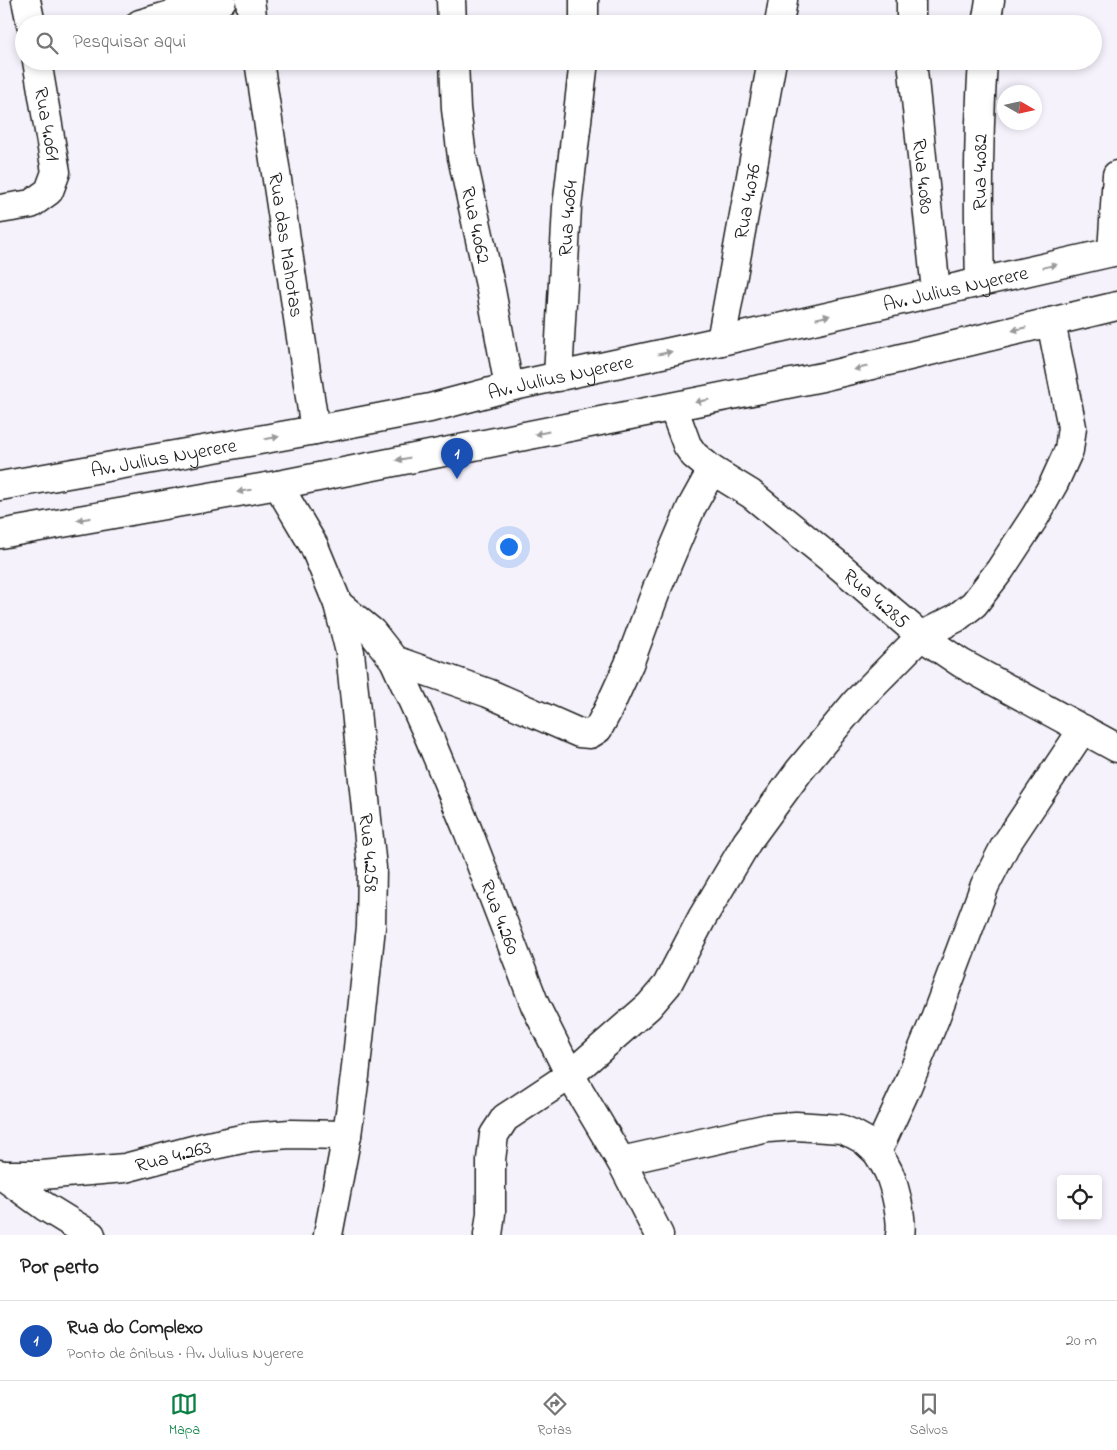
<!DOCTYPE html>
<html lang="pt">
<head>
<meta charset="utf-8">
<style>
  body { margin:0; font-family:"Indie Flower",sans-serif; background:#f2f2f2; color:#222 }
  .controls { position:absolute; right:15px; bottom:15px; display:grid; overflow:hidden; border-radius:5px; box-shadow:0 2px 8px #0003 }
  .controls button { width:45px; height:45px; display:grid; place-items:center; padding:0; border:0; border-bottom:1px solid #e0e0e0; background:#fff; color:#222; font:25px sans-serif }
  .compass { position:absolute; left:997px; top:85px; width:45px; height:45px; border-radius:50%; background:#fff; box-shadow:0 2px 8px #0003; rotate:99deg }
  .you { position:absolute; left:508px; top:546px; width:18px; height:18px; margin:-12px; border:4px solid #fff; border-radius:50%; background:#1a73e8; box-shadow:0 0 0 8px #1a73e833 }
  .badge { display:grid; place-items:center; width:32px; height:32px; border-radius:50%; background:#0b8043; color:#fff; font-size:16px; font-weight:700 }
  .pin { position:absolute; translate:-50% -41px; filter:drop-shadow(0 1px 2px #0008) }
  .pin::after { content:''; position:absolute; top:26px; width:18px; height:15px; background:inherit; clip-path:polygon(0 0,100% 0,50% 100%) }
  .list { margin:0; padding:0; list-style:none }
  h2 { display:flex; justify-content:space-between; align-items:center; height:65px; margin:0; padding:0 20px; font-size:21px }
  h2 small { font-size:16px; font-weight:400; color:#767676 }
  .list li { display:grid; grid-template-columns:32px 1fr auto; gap:15px; align-items:center; box-sizing:border-box; height:80px; padding:0 20px; border-top:1px solid #e0e0e0 }
  .list b { display:block; font-size:19px; white-space:nowrap }
  .list p { margin:0; font-size:16px; white-space:nowrap; color:#767676 }
  .list em { font-size:16px; font-style:normal; color:#767676 }
  .icon { flex:none; width:28px; height:28px; fill:none; stroke:currentColor; stroke-width:2; stroke-linecap:round; stroke-linejoin:round }
  .map { position:relative; flex:none; width:1117px; height:1235px; overflow:hidden }
  .search { position:absolute; background:#fff; box-shadow:0 2px 8px #0003; left:15px; right:15px; top:15px; height:55px; display:flex; align-items:center; gap:12px; box-sizing:border-box; padding:0 18px; border-radius:28px; color:#767676; font-size:19px }
  .sheet { height:145px; background:#fff }
  nav { display:flex; justify-content:space-around; align-items:center; box-sizing:border-box; height:70px; border-top:1px solid #e0e0e0; background:#fff; font-size:14px; color:#767676 }
  nav a { display:grid; justify-items:center; gap:2px }
  nav .on { color:#0b8043 }
  .map>svg:first-child { display:block }
  .lines { fill:none; stroke-linecap:round; stroke-linejoin:round }
  .minor-casing { stroke:#1c1c1c; stroke-width:31 }
  .secondary-casing { stroke:#1c1c1c; stroke-width:31 }
  .minor { stroke:#fff; stroke-width:28 }
  .secondary { stroke:#fff; stroke-width:28 }
  .oneway { fill:#999 }
  .labels { text-anchor:middle; stroke-width:5; stroke-linejoin:round; paint-order:stroke }
  .street-label { font-size:20px; fill:#1c1c1c; stroke:#fff }
</style>
</head>
<body>
<div class="map">
<svg width="1117" height="1235" viewBox="0 0 1117 1235">
  <rect width="100%" height="100%" fill="#f5f2fc"/>
  <filter id="ink" filterUnits="userSpaceOnUse"><feTurbulence type="fractalNoise" baseFrequency=".02" numOctaves="2"/><feDisplacementMap in="SourceGraphic" scale="10" xChannelSelector="R" yChannelSelector="G"/><feConvolveMatrix kernelMatrix="1 2 1 2 8 2 1 2 1" color-interpolation-filters="sRGB"/></filter>
  <g filter="url(#ink)">
    <g class="lines">
      <g class="minor-casing">
        <g id="minor">
          <path d="M26 0 31 24"/>
          <path d="M250 0 253 24"/>
          <path d="M451 0 452 24"/>
          <path d="M140 24 222 0"/>
          <path d="M584 24V0"/>
          <path d="M779 24 783 0"/>
          <path d="M911 24V0"/>
          <path d="M986 24 990 0"/>
          <path id="s1" d="M259 61 315 430"/>
          <path id="s2" d="M454 61 456 109 462 157 491 290 509 387"/>
          <path id="s3" d="M912 61 936 291"/>
          <path d="M0 209 31 204 49 191 56 172 37 61"/>
          <path d="M1112 252 1117 175"/>
          <path id="s4" d="M980 282C978 208 978 135 983 61"/>
          <path id="s5" d="M721 341 772 61"/>
          <path id="s6" d="M558 377 567 207 584 61"/>
          <path id="s7" d="M673 407 687 445 694 455 712 470 751 494 842 568 921 636 961 663 1117 748"/>
          <path id="s8" d="M278 485 314 546 338 604 350 652 372 868 371 927 355 1076 347 1135 328 1235"/>
          <path id="s9" d="M338 604 372 632 394 660 429 737 468 831 535 1005 570 1075 621 1161 659 1235"/>
          <path d="M394 660 488 693 579 733 590 734 598 729 607 712 629 664 658 586 691 508 712 470"/>
          <path d="M621 1161 768 1128 796 1126 841 1129 853 1134 864 1140 877 1152"/>
          <path d="M0 1174 44 1206 91 1235"/>
          <path id="s10" d="M0 1175H42L125 1168 204 1147 251 1137 290 1134 347 1135"/>
          <path d="M488 1235 491 1213V1160L494 1135 505 1118 570 1075 649 1006 667 985 702 918 747 842 799 771 857 701 921 636 956 618 974 604 1000 570 1036 515 1054 483 1069 450 1072 427 1051 322"/>
          <path d="M900 1235C903 1221 895 1187 889 1173 886 1166 881 1159 877 1152L907 1087 934 1021 985 885 1005 846 1083 729"/>
        </g>
      </g>
      <g class="secondary-casing">
        <g id="secondary">
          <path id="s11" d="M0 486 315 430 430 408 509 387 721 341 1117 251"/>
          <path d="M0 534 278 485 822 377 1117 306"/>
        </g>
      </g>
      <use href="#minor" class="minor"/>
      <use href="#secondary" class="secondary"/>
    </g>
    <defs><path id="oneway-solid" d="M-6-.8H1V-3.2L6.5 0L1 3.2V.8H-6Z" transform="scale(1.25)"/></defs>
    <g class="oneway">
      <use href="#oneway-solid" transform="translate(1050 266) rotate(-13)"/>
      <use href="#oneway-solid" transform="translate(823 317) rotate(-13)"/>
      <use href="#oneway-solid" transform="translate(1019 329) rotate(166)"/>
      <use href="#oneway-solid" transform="translate(665 353) rotate(-12)"/>
      <use href="#oneway-solid" transform="translate(861 368) rotate(166)"/>
      <use href="#oneway-solid" transform="translate(702 401) rotate(169)"/>
      <use href="#oneway-solid" transform="translate(542 433) rotate(169)"/>
      <use href="#oneway-solid" transform="translate(272 438) rotate(-10)"/>
      <use href="#oneway-solid" transform="translate(403 459) rotate(169)"/>
      <use href="#oneway-solid" transform="translate(244 491) rotate(170)"/>
      <use href="#oneway-solid" transform="translate(84 519) rotate(170)"/>
    </g>
  </g>
  <g class="labels">
    <g class="street-label">
      <text transform="translate(48 124) rotate(80)" y="7">Rua 4.061</text>
      <text dy="7" stroke="none"><textPath href="#s4" startOffset="110">Rua 4.082</textPath></text>
      <text dy="7" stroke="none"><textPath href="#s3" startOffset="116">Rua 4.080</textPath></text>
      <text dy="7" stroke="none"><textPath href="#s5" startOffset="142">Rua 4.076</textPath></text>
      <text dy="7" stroke="none"><textPath href="#s6" startOffset="159">Rua 4.064</textPath></text>
      <text dy="7" stroke="none"><textPath href="#s2" startOffset="166">Rua 4.062</textPath></text>
      <text dy="7" stroke="none"><textPath href="#s1" startOffset="186">Rua das Mahotas</textPath></text>
      <text dy="7" stroke="none"><textPath href="#s11" startOffset="976">Av. Julius Nyerere</textPath></text>
      <text dy="7" stroke="none"><textPath href="#s11" startOffset="571">Av. Julius Nyerere</textPath></text>
      <text dy="7" stroke="none"><textPath href="#s11" startOffset="166">Av. Julius Nyerere</textPath></text>
      <text dy="7" stroke="none"><textPath href="#s7" startOffset="285">Rua 4.285</textPath></text>
      <text dy="7" stroke="none"><textPath href="#s8" startOffset="385">Rua 4.258</textPath></text>
      <text dy="7" stroke="none"><textPath href="#s9" startOffset="358">Rua 4.260</textPath></text>
      <text dy="7" stroke="none"><textPath href="#s10" startOffset="175">Rua 4.263</textPath></text>
    </g>
  </g>
</svg>
<div class="controls">
<button><svg class="icon" aria-label="locate" viewBox="0 0 24 24"><circle cx="12" cy="12" r="6"/><path d="M12 2v4M12 18v4M2 12h4M18 12h4"/></svg></button>
</div>
<svg class="compass" viewBox="-18 -18 36 36"><path d="M0-13l5 13h-10z" fill="#e53935"/><path d="M0 13l5-13h-10z" fill="#767676"/></svg>
<div class="you"></div>
<div class="pin badge" style="left:457px;top:479px;background:#1a4fb4">1</div>
<div class="search"><svg class="icon" aria-label="search" viewBox="0 0 24 24"><circle cx="10" cy="10" r="6"/><path d="M15 15l6 6"/></svg>Pesquisar aqui</div>
</div>
<section class="sheet">
<h2>Por perto<small></small></h2>
<ul class="list">
<li><span class="badge" style="background:#1a4fb4">1</span><div><b>Rua do Complexo</b><p>Ponto de ônibus · Av. Julius Nyerere</p></div><em>20 m</em></li>
</ul>
</section>
<nav>
<a class="on"><svg class="icon" aria-label="map" viewBox="0 0 24 24"><path d="M3 6l6-2 6 2 6-2v14l-6 2-6-2-6 2zM9 4v14M15 6v14"/></svg>Mapa</a>
<a><svg class="icon" aria-label="directions" viewBox="0 0 24 24"><path d="M12 3l9 9-9 9-9-9zM9 14v-3h6M13 9l2 2-2 2"/></svg>Rotas</a>
<a><svg class="icon" aria-label="saved" viewBox="0 0 24 24"><path d="M7 4h10v16l-5-4-5 4z"/></svg>Salvos</a>
</nav>
</body>
</html>
